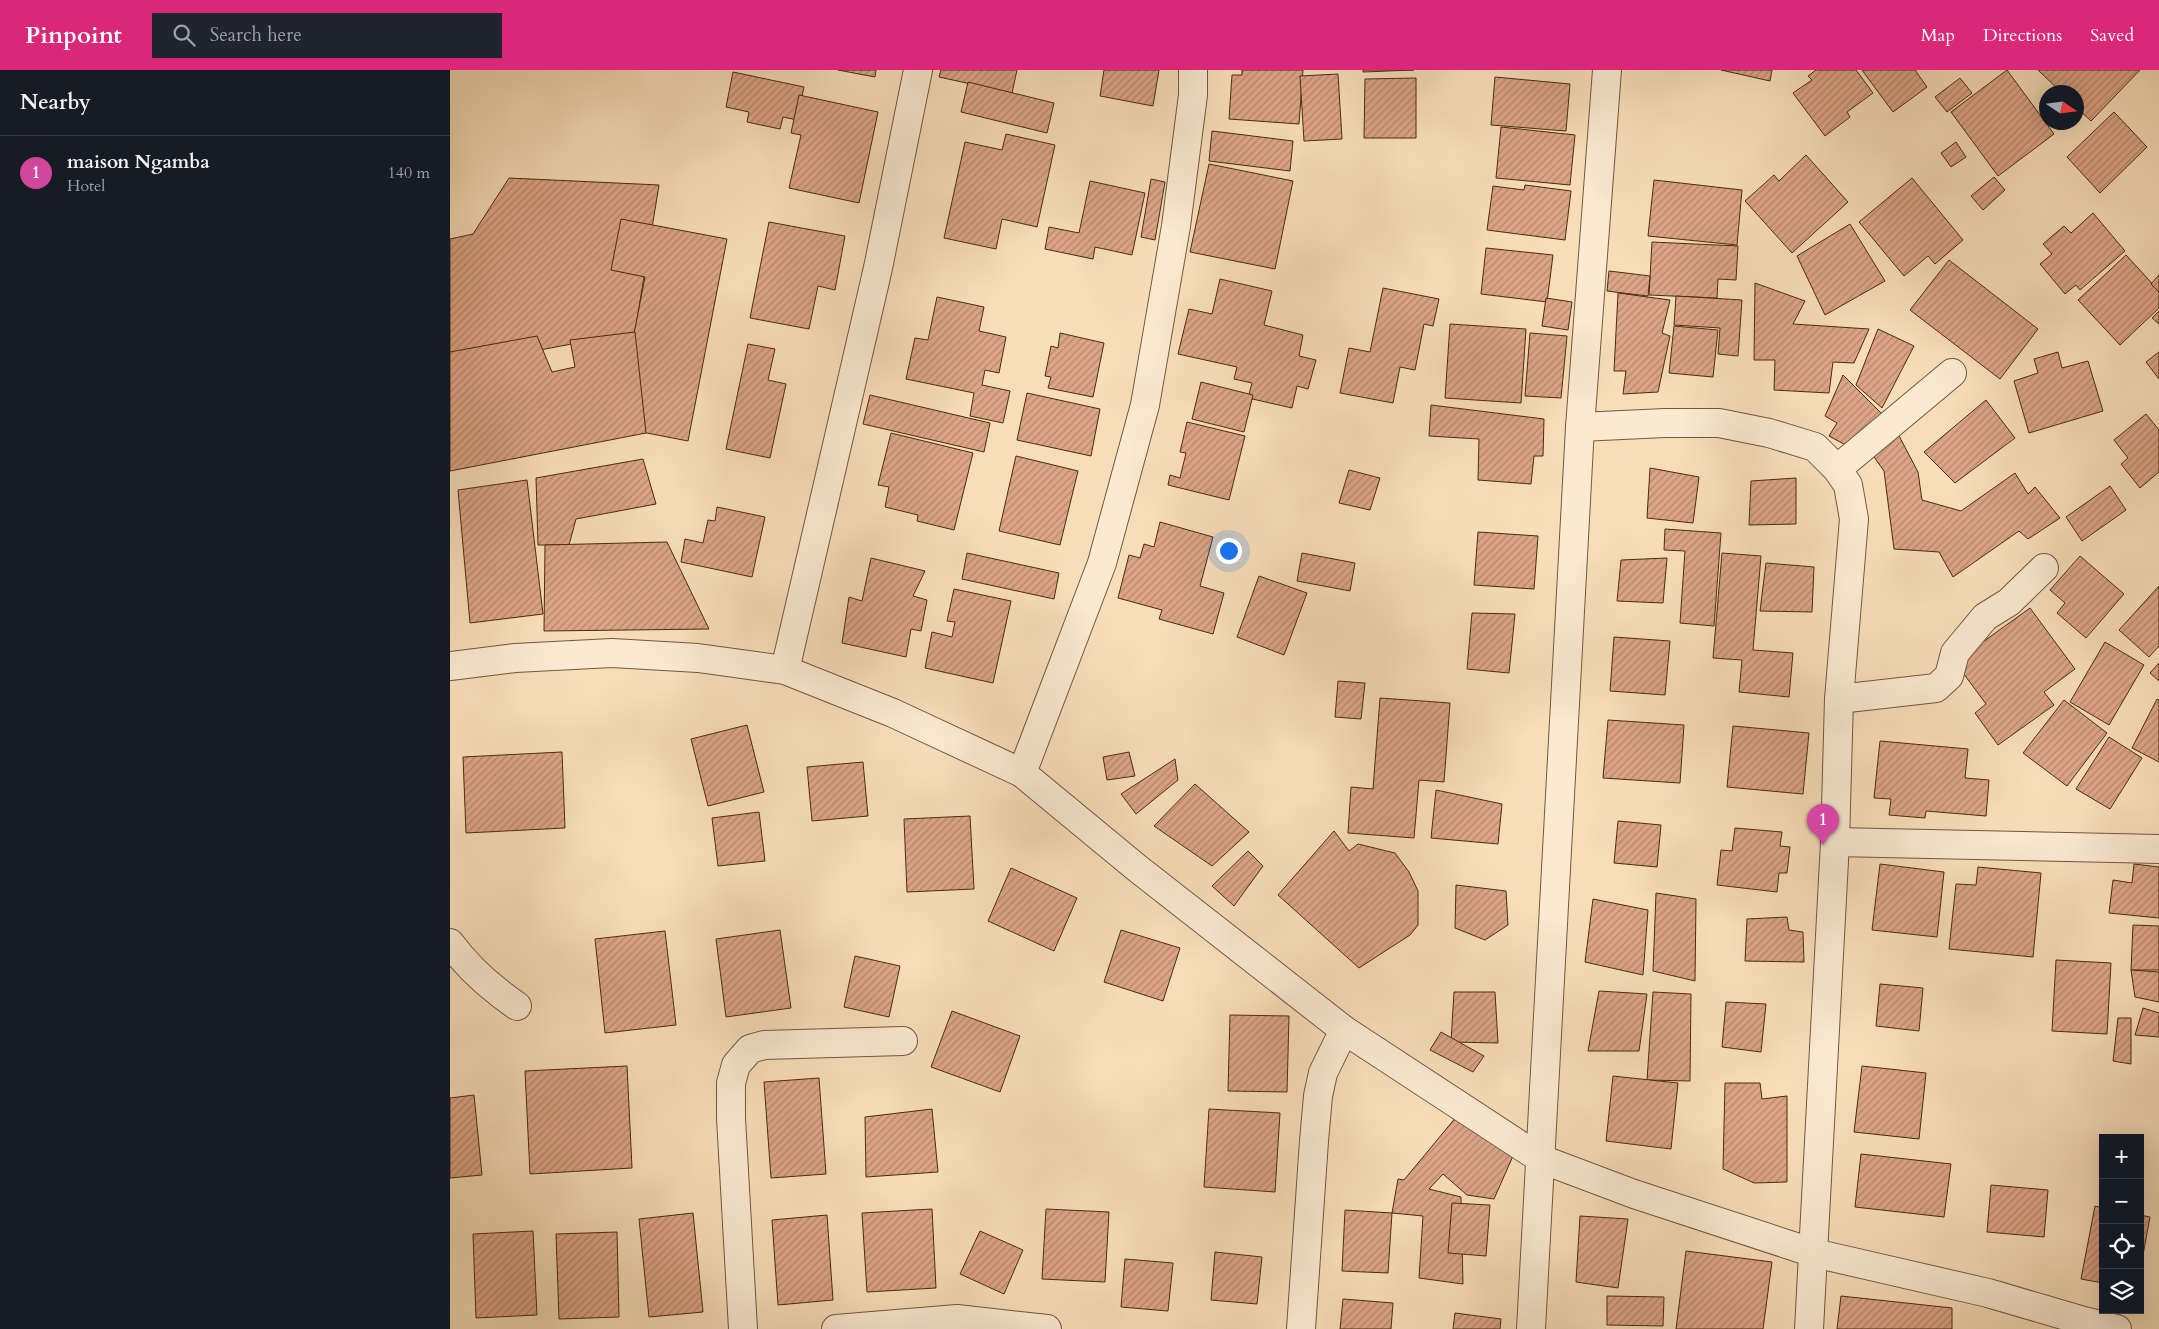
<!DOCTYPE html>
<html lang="en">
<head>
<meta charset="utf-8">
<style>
  body { margin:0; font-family:Cardo,serif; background:#20242c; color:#f1f3f6 }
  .controls { position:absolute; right:15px; bottom:15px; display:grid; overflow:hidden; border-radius:0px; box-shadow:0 5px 20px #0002 }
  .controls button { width:45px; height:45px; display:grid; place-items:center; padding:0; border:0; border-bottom:1px solid #363941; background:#171b24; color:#f1f3f6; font:25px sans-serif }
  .compass { position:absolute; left:1589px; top:15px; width:45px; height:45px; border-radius:50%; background:#171b24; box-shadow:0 5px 20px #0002; rotate:103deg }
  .you { position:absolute; left:778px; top:480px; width:18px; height:18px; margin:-12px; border:4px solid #fff; border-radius:50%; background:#1a73e8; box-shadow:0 0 0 8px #1a73e833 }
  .badge { display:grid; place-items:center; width:32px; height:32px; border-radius:50%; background:#db2777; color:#fff; font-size:16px; font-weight:700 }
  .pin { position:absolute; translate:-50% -41px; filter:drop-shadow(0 1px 2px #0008) }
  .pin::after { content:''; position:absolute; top:26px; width:18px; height:15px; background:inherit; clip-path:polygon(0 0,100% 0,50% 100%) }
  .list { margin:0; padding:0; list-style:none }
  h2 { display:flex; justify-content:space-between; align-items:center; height:65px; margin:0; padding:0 20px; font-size:21px }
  h2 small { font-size:16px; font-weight:400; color:#9ea1a6 }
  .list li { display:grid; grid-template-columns:32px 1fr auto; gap:15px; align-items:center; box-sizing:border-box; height:75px; padding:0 20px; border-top:1px solid #363941 }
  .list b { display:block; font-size:19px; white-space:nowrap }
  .list p { margin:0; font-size:16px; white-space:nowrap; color:#9ea1a6 }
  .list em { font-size:16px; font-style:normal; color:#9ea1a6 }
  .icon { flex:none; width:28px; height:28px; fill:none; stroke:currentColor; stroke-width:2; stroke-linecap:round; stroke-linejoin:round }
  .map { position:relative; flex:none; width:1709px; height:1259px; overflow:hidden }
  header { display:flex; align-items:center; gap:30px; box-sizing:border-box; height:70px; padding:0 25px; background:#db2777; color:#fff }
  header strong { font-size:24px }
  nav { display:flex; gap:28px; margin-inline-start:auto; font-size:18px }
  .search { width:350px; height:45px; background:#20242c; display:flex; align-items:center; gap:12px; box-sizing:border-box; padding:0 18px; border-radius:0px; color:#9ea1a6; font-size:19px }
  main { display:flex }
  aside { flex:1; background:#171b24 }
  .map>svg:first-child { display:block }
  .building { fill:url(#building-hatch); stroke:#492b11 }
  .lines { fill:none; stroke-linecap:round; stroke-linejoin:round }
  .minor-casing { stroke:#74583b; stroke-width:30 }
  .minor { stroke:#faead2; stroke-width:28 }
</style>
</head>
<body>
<header>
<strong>Pinpoint</strong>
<div class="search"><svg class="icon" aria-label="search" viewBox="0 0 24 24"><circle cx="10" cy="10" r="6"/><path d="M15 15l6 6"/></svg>Search here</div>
<nav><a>Map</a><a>Directions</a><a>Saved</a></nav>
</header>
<main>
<aside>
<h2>Nearby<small></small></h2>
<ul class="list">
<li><span class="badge" style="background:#d1479c">1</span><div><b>maison Ngamba</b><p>Hotel</p></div><em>140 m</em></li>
</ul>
</aside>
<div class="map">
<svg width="1709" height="1259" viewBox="0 0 1709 1259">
  <defs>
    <pattern id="building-hatch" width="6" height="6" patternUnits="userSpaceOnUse" patternTransform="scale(1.25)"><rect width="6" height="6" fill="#dda587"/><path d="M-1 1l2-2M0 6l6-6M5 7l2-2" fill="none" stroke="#b5876d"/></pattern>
  </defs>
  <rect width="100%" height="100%" fill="#f7deb9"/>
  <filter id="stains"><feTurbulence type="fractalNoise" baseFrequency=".004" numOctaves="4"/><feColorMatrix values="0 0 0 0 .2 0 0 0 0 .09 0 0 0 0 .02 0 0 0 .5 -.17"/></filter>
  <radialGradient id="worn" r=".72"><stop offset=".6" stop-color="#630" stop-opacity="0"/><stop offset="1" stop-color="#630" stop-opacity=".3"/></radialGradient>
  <g class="building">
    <path d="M388 0H426L425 7Z"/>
    <path d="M491 0H567L562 23 489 7Z"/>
    <path d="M654 0H709L703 36 650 26Z"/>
    <path d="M792 0H853L849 54 779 49 782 5H792Z"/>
    <path d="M913 0H964L913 2Z"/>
    <path d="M1271 0H1322L1320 11Z"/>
    <path d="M1366 0H1406L1423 23 1397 42 1400 47 1375 66 1343 23 1362 10 1358 6Z"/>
    <path d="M1412 0H1465L1477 17 1443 42Z"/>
    <path d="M1557 0 1604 64 1548 106 1501 42Z"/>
    <path d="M1588 0H1690L1641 51 1626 37V22H1611Z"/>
    <path d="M283 2 354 17 347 50 333 47 330 59 297 52 299 42 276 37Z"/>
    <path d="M888 4 892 69 854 71 850 6Z"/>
    <path d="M1045 7 1120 14 1116 61 1041 55Z"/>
    <path d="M966 8V68H914L915 9Z"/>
    <path d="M1510 8 1522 23 1497 42 1485 27Z"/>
    <path d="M518 12 604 33 597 63 511 42Z"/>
    <path d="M349 25 428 42 409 133 339 118 351 65 341 63Z"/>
    <path d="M1664 42 1697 77 1650 123 1617 87Z"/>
    <path d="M1051 57 1125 65 1120 115 1046 108Z"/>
    <path d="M762 61 843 71 840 101 759 91Z"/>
    <path d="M556 64 605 75 587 157 552 149 546 179 494 168 515 72 552 80Z"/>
    <path d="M1506 72 1516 87 1501 97 1491 83Z"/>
    <path d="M1356 85 1398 132 1342 183 1295 131 1324 105 1329 111Z"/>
    <path d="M759 94 843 111 825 199 740 182Z"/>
    <path d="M1544 107 1555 120 1533 140 1521 126Z"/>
    <path d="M59 108 209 115 185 262 0 297V169L23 164Z"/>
    <path d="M1462 108 1513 170 1485 194 1478 186 1454 206 1409 152Z"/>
    <path d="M701 109 715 112 705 170 691 167Z"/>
    <path d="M1204 110 1292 120 1287 175 1198 166Z"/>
    <path d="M640 111 695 123 682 185 645 177 643 189 595 179 599 157 629 163Z"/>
    <path d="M1075 115 1121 121 1115 170 1037 160 1043 116 1074 120Z"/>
    <path d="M1643 143 1675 181 1630 220 1626 215 1615 224 1590 194 1602 184 1593 174 1614 156 1621 163Z"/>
    <path d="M171 149 277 169 238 371 166 357 195 207 161 200Z"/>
    <path d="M319 152 395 166 385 220 368 216 359 259 300 248Z"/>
    <path d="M1400 154 1435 211 1375 245 1347 186Z"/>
    <path d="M1202 172 1288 176 1286 210 1268 209 1267 228 1199 225Z"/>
    <path d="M1036 178 1103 185 1097 232 1031 224Z"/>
    <path d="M1676 185 1709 221V238L1670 275 1628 230Z"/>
    <path d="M1499 190 1588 259 1550 309 1460 240Z"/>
    <path d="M1159 201 1200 206 1198 226 1157 221Z"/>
    <path d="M1709 205V222L1701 214Z"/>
    <path d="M770 209 822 221 814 255 853 265 849 286 866 290 858 319 847 316 842 338 798 328 802 313 784 309 787 297 728 284 739 239 762 244Z"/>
    <path d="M1305 213 1355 231 1343 254 1419 259 1404 293 1383 292 1379 323 1324 320 1325 290H1304Z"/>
    <path d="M933 218 989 229 983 256 974 254 965 300 950 297 943 333 890 323 899 278 920 282Z"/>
    <path d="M1168 223 1220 230 1212 263 1220 266 1208 322 1173 324 1176 301H1164Z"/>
    <path d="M1226 226 1292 230 1288 286 1268 284 1270 258 1224 255Z"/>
    <path d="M487 227 534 237 529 261 556 267 549 303 535 300 532 315 560 321 553 353 520 346 524 323 456 309 465 268 478 270Z"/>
    <path d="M1096 228 1122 232 1118 260 1092 256Z"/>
    <path d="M1709 241V254L1702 248Z"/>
    <path d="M1000 254 1076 259 1071 333 995 328Z"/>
    <path d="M1224 256 1268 260 1263 307 1219 303Z"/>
    <path d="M1428 259 1464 276 1432 338 1406 315Z"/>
    <path d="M185 262 196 363 0 401V282L87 266 102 302 125 297 120 270Z"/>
    <path d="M610 263 654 273 643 327 598 318 601 307 595 306 601 276 608 278Z"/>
    <path d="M1080 263 1117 266 1111 328 1075 326Z"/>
    <path d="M298 274 325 279 318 310 336 314 320 388 276 379Z"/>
    <path d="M1608 282 1612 298 1638 291 1653 341 1579 363 1564 311 1588 303 1584 289Z"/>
    <path d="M1709 282V309L1696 292Z"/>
    <path d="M1393 305 1433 345 1403 379 1379 366 1387 353 1375 346Z"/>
    <path d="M751 312 803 325 794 362 742 349Z"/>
    <path d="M577 323 650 339 641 386 567 370Z"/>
    <path d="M420 325 540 353 534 382 413 354Z"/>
    <path d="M1536 330 1565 368 1505 413 1474 382Z"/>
    <path d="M981 335 1094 349 1093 386H1084L1081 414 1028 410 1029 369 979 366Z"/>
    <path d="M1696 344 1709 360V402L1690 418 1671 394 1678 388 1664 370Z"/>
    <path d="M737 352 795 366 779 430 718 415 720 405 730 408 736 383 730 382Z"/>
    <path d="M1447 362 1468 402 1472 430 1511 441 1565 403 1578 424 1585 417 1610 448 1578 469 1569 461 1503 507 1489 482 1444 479 1434 401 1422 384Z"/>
    <path d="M441 363 523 383 504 460 467 451 468 445 435 437 439 417 428 415Z"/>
    <path d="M566 386 628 401 610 475 549 461Z"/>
    <path d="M193 389 206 434 126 449 119 475H88L86 408Z"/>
    <path d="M1200 398 1249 407 1243 453 1197 448Z"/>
    <path d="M899 400 930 408 920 440 889 433Z"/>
    <path d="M1346 408V454L1299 455 1301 411Z"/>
    <path d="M77 410 93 544 20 553 8 420Z"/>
    <path d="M1660 416 1676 440 1632 471 1616 447Z"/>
    <path d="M267 437 315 447 302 507 231 492 235 469 253 473 258 450 265 451Z"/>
    <path d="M710 452 763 467 750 516 774 523 763 564 709 549 712 540 668 528 679 485 690 488 694 474 704 477Z"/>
    <path d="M1215 459 1271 463 1264 556 1230 553 1235 481 1214 480Z"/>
    <path d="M1028 462 1088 466 1084 519 1024 515Z"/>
    <path d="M217 472 259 559 94 561 95 475Z"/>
    <path d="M517 483 609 503 604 529 512 509Z"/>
    <path d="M852 483 905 493 900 521 847 511Z"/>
    <path d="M1272 483 1311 486 1303 580 1343 583 1339 627 1289 622 1292 590 1263 588Z"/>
    <path d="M1630 486 1674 524 1636 568 1607 543 1615 533 1600 520Z"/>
    <path d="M421 488 475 501 463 526 477 530 471 561 461 559 456 587 392 573 399 527 412 531Z"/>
    <path d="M1217 488 1213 533 1167 531 1171 490Z"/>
    <path d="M1316 493 1364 497 1362 542 1310 541Z"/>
    <path d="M809 506 857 523 834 585 787 567Z"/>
    <path d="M1709 516V576L1699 587 1669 560Z"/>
    <path d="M504 519 561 531 543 613 475 598 482 562 502 567 505 552 497 551Z"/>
    <path d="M1580 538 1625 599 1594 622 1604 635 1548 675 1525 643 1536 634 1505 592Z"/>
    <path d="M1022 543 1065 544 1059 603 1017 599Z"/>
    <path d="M1164 567 1220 571 1215 625 1160 621Z"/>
    <path d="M1655 572 1694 595 1659 655 1620 632Z"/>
    <path d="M1709 593V611L1700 603Z"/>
    <path d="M888 611 915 613 911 649 885 647Z"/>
    <path d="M930 628 1000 633 994 712 969 710 964 768 898 763 901 717 923 719Z"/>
    <path d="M1707 629 1709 630V692L1682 678Z"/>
    <path d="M1614 630 1657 663 1617 716 1573 683Z"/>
    <path d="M1158 650 1234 655 1230 713 1153 708Z"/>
    <path d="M297 655 314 722 258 736 241 669Z"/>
    <path d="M1283 656 1359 663 1353 724 1277 717Z"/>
    <path d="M1659 667 1692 688 1660 739 1626 719Z"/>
    <path d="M1430 671 1518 679 1515 708 1539 710 1536 746 1476 741 1475 748 1439 745 1441 729 1424 728Z"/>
    <path d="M112 682 115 758 16 763 13 687Z"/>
    <path d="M679 682 685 706 657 710 653 687Z"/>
    <path d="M725 689 728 710 686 744 671 724Z"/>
    <path d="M413 692 418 746 362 751 357 697Z"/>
    <path d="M745 714 799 762 762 796 704 756Z"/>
    <path d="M986 720 1052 734 1048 774 981 768Z"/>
    <path d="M309 742 315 791 268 796 262 748Z"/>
    <path d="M520 746 524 819 457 822 454 749Z"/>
    <path d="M1168 751 1211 755 1207 797 1164 793Z"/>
    <path d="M1285 758 1332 762 1330 776 1340 777 1337 803H1329L1327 822 1267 815 1271 780 1282 781Z"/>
    <path d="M884 761 899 781 908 774 945 783 959 802 968 821V855L960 865 909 898 828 825Z"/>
    <path d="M798 781 813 796 784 836 762 816Z"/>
    <path d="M1430 794 1494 802 1487 867 1422 860Z"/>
    <path d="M1684 794 1709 797V848L1659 843 1663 810 1682 813Z"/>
    <path d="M1528 797 1591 803 1583 887 1499 879 1506 814 1526 815Z"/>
    <path d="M561 798 627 828 604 881 538 851Z"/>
    <path d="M1006 815 1056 821 1058 855 1035 870 1005 858Z"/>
    <path d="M1206 823 1246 829 1245 911 1203 901Z"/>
    <path d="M1143 829 1198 840 1193 905 1135 892Z"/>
    <path d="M1337 847 1339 860 1353 862 1354 892 1295 891 1297 849Z"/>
    <path d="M1683 855 1709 856V900H1681Z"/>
    <path d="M330 860 341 938 276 947 266 869Z"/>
    <path d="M671 860 730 878 713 931 654 912Z"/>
    <path d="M215 861 226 955 155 963 145 869Z"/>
    <path d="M405 886 450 896 439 947 394 937Z"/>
    <path d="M1606 890 1661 893 1657 964 1602 961Z"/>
    <path d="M1681 900 1709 902V932L1685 927Z"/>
    <path d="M1430 914 1473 918 1469 961 1426 956Z"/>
    <path d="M1149 921 1197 924 1189 981H1138Z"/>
    <path d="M1004 922H1045L1048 973 1001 972Z"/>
    <path d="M1203 922 1241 924 1240 1011 1197 1010Z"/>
    <path d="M1276 932 1316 934 1311 982 1272 977Z"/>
    <path d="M1693 938 1709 943V967L1685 965Z"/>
    <path d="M502 941 570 966 550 1022 481 997Z"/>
    <path d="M780 945 839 946 837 1022 778 1021Z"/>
    <path d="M1668 948H1681V994L1663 991Z"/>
    <path d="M991 962 1034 986 1023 1002 980 980Z"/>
    <path d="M177 996 182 1098 80 1104 75 1001Z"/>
    <path d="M1412 996 1476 1003 1469 1069 1404 1062Z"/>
    <path d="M1163 1006 1228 1013 1221 1079 1156 1071Z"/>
    <path d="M369 1008 376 1104 321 1108 314 1012Z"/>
    <path d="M1275 1013H1310L1312 1029 1337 1026V1112L1304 1113 1273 1099Z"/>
    <path d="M24 1025 32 1105 0 1108V1028Z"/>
    <path d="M482 1039 488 1102 416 1107 415 1047Z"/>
    <path d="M759 1039 830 1043 825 1122 754 1117Z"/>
    <path d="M1007 1046 1063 1086 1044 1129 1017 1125 993 1104 979 1119 1011 1127 1013 1214 969 1208 973 1146 942 1143 948 1109 954 1110Z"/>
    <path d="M1411 1084 1501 1094 1494 1147 1405 1137Z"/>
    <path d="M1541 1115 1598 1120 1594 1167 1537 1162Z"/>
    <path d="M1002 1133 1040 1135 1036 1186 998 1183Z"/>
    <path d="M1645 1136 1653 1138V1213L1631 1209Z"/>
    <path d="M482 1139 486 1218 417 1222 412 1143Z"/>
    <path d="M596 1139 659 1142 655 1212 592 1209Z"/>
    <path d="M895 1140 942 1143 938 1203 892 1201Z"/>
    <path d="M243 1143 253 1242 199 1247 189 1149Z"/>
    <path d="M377 1145 383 1230 328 1235 322 1150Z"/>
    <path d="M1690 1145 1700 1147 1690 1201Z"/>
    <path d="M1130 1146 1178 1149 1168 1218 1126 1212Z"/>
    <path d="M83 1161 87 1245 26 1248 23 1164Z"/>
    <path d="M530 1161 573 1180 554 1224 510 1204Z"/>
    <path d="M167 1162 169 1247 109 1249 106 1164Z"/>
    <path d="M1236 1181 1322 1192 1313 1259H1226Z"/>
    <path d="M765 1182 812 1187 807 1234 761 1230Z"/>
    <path d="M675 1189 723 1193 718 1241 671 1237Z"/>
    <path d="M1157 1226 1214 1227 1213 1256 1157 1255Z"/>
    <path d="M1391 1226 1502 1238V1259H1387Z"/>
    <path d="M893 1229 943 1233 941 1259H890Z"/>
    <path d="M1005 1243 1051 1249 1050 1259H1003Z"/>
  </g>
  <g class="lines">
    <g class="minor-casing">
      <g id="minor">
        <path d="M1130 357 1215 353H1269L1319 363 1365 377 1387 399 1398 415 1404 449 1389 629 1385 772 1359 1259"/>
        <path d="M1387 399 1502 303"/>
        <path d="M0 596 65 588 162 583 248 588 335 600 443 643 572 703 687 798 894 960 1091 1089 1184 1124 1364 1183 1538 1223 1630 1250 1667 1259"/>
        <path d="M335 600 428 198 468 0"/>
        <path d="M1389 629 1486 618 1499 606 1505 583 1535 547 1559 532 1594 498"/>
        <path d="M572 703 652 493 695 335 726 156 743 25V0"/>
        <path d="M1385 772 1709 779"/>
        <path d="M0 873C19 899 41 918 67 936"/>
        <path d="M293 1259 281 1048V1013L286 995 300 979 314 975 453 971"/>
        <path d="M386 1259 507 1249 597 1259"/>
        <path d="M851 1259 864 1071 868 1026 873 1003 894 960"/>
        <path d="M1081 1259 1130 357 1157 0"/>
      </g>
    </g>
    <use href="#minor" class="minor"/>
  </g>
  <rect width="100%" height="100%" filter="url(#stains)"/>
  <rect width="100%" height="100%" fill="url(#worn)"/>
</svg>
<div class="controls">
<button>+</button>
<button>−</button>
<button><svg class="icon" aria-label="locate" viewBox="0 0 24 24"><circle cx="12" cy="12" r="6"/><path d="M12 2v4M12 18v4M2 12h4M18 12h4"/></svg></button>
<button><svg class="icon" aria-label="layers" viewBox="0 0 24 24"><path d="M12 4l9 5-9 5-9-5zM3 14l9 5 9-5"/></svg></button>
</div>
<svg class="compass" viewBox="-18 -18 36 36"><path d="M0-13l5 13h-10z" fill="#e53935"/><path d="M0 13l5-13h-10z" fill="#9ea1a6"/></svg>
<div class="you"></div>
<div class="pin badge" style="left:1373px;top:775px;background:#d1479c">1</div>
</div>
</main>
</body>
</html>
